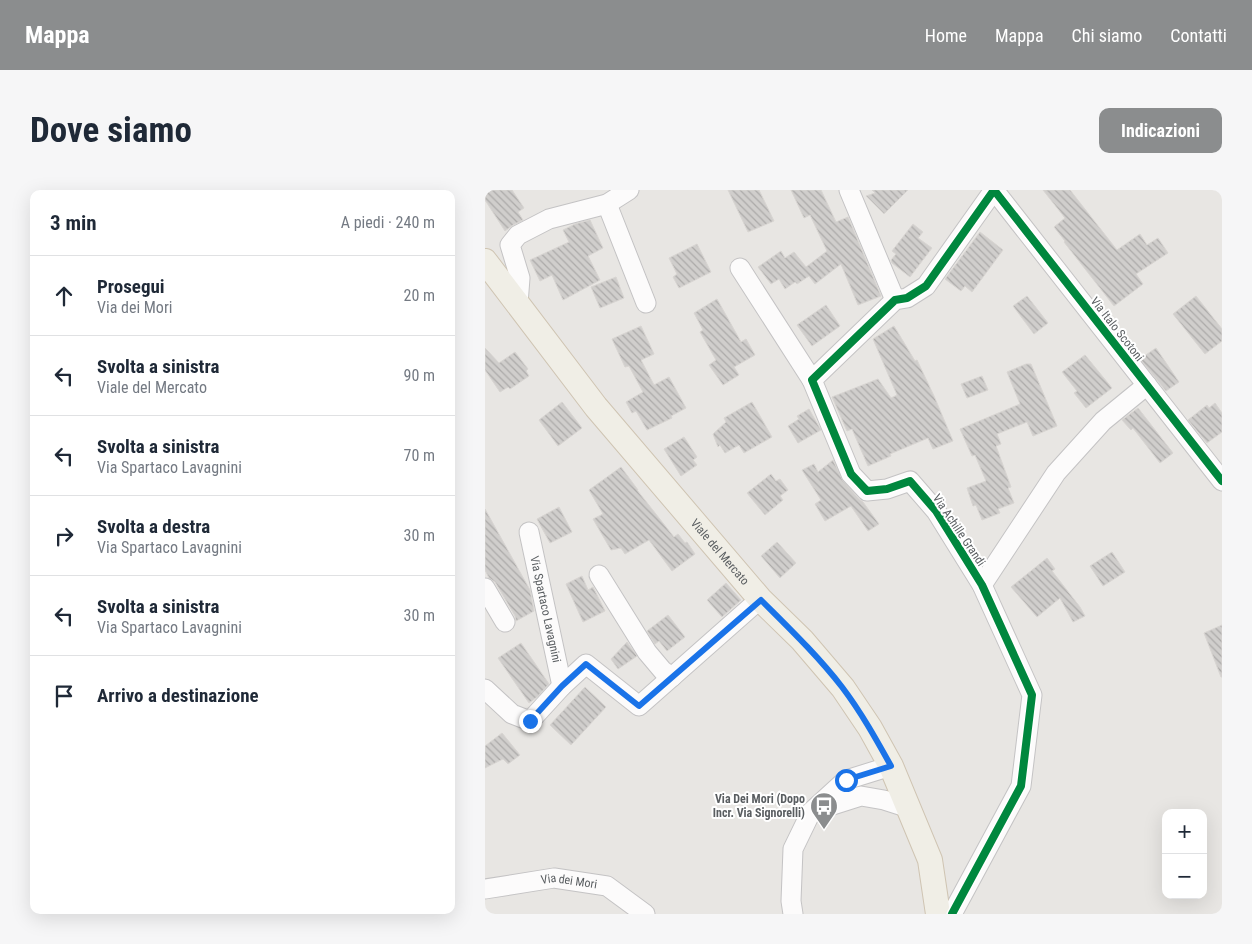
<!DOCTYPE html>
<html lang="it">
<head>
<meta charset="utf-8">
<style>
  body { margin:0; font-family:"Roboto Condensed",sans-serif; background:#f6f6f7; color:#1f2937 }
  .controls { position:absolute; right:15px; bottom:15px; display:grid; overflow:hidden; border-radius:10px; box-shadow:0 5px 20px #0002 }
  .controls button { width:45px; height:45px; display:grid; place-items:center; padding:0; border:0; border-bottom:1px solid #e0e1e3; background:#fff; color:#1f2937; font:25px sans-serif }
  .stop { position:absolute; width:15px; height:15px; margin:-11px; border:4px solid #1a73e8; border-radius:50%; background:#fff }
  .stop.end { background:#1a73e8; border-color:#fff; box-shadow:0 1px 5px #0008 }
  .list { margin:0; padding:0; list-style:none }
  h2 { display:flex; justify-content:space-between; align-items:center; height:65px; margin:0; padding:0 20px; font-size:21px }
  h2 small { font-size:16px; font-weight:400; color:#747a83 }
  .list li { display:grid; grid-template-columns:32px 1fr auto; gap:15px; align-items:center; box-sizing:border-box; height:80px; padding:0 20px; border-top:1px solid #e0e1e3 }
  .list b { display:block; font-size:19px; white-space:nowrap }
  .list p { margin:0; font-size:16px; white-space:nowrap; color:#747a83 }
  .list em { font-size:16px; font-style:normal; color:#747a83 }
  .icon { flex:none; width:28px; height:28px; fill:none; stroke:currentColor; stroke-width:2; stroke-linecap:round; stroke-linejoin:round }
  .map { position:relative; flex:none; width:737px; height:724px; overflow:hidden; border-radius:10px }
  header { display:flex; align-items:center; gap:30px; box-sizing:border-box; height:70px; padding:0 25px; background:#8b8d8e; color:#fff }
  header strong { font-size:24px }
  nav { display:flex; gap:28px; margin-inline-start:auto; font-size:18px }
  .intro { display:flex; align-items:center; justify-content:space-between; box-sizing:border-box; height:120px; padding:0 30px }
  h1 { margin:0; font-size:35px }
  .button { padding:12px 22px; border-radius:10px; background:#8b8d8e; color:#fff; font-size:18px; font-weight:700 }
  main { display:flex; gap:30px; padding:0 30px }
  aside { flex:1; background:#fff; border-radius:10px; box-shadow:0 5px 20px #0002 }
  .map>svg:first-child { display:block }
  .building { fill:url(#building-back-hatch); stroke:#d8d5d2 }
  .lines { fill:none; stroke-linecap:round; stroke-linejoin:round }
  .minor-casing { stroke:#c4c3c4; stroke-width:21 }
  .major-casing { stroke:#cfc4b2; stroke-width:26 }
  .minor { stroke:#fcfbfb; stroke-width:19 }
  .major { stroke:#f0eee6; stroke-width:24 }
  .cycleway-casing { stroke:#fff; stroke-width:11 }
  .cycleway { stroke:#00873e; stroke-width:8 }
  .route { stroke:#1a73e8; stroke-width:6 }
  .labels { text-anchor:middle; stroke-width:4; stroke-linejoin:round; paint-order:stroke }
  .street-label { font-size:12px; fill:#595d60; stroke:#fff }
  .poi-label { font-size:12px; font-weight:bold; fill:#595d60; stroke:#fff; text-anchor:end }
</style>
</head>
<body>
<header>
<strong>Mappa</strong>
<nav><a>Home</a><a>Mappa</a><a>Chi siamo</a><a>Contatti</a></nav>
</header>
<div class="intro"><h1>Dove siamo</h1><a class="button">Indicazioni</a></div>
<main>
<aside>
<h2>3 min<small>A piedi · 240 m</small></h2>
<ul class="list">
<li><svg class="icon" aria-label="ahead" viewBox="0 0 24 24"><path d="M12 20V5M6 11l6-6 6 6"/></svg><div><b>Prosegui</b><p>Via dei Mori</p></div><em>20 m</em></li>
<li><svg class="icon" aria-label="left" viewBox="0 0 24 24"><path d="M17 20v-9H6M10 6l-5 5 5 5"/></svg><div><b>Svolta a sinistra</b><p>Viale del Mercato</p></div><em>90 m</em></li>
<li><svg class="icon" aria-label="left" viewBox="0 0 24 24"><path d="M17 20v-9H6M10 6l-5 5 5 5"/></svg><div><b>Svolta a sinistra</b><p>Via Spartaco Lavagnini</p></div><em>70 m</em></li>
<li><svg class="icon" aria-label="right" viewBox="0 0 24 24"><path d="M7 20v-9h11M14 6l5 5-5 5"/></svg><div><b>Svolta a destra</b><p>Via Spartaco Lavagnini</p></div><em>30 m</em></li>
<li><svg class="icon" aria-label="left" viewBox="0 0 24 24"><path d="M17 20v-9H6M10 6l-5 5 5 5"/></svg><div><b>Svolta a sinistra</b><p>Via Spartaco Lavagnini</p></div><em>30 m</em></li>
<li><svg class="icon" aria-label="arrive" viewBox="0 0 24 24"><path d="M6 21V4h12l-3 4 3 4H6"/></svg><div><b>Arrivo a destinazione</b></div></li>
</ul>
</aside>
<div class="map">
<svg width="737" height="724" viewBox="0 0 737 724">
  <defs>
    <pattern id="building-back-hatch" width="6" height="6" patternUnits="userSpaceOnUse" patternTransform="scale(1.25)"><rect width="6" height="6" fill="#d0cecc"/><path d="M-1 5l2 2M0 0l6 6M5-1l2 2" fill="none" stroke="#acaaa9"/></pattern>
  </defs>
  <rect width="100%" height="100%" fill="#e8e6e3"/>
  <g class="building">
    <path d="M0 0H27L39 18 33 22 38 30 28 35 20 41 0 10Z"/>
    <path d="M243 0H274L289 31 263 42Z"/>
    <path d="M306 0H336L351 32 363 27 396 106 373 115 356 74 330 94 324 86 312 94 310 92 300 99 294 89 286 94 273 77 296 61 300 68 309 62 321 77 342 61 325 25 319 28Z"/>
    <path d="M387 0H423L399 24 381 6 390 3Z"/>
    <path d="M558 0H585L632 60 655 44 662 55 673 48 683 63 651 84 658 94 629 116 579 52 580 51 569 37 580 28Z"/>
    <path d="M105 30 118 58 103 66 115 90 78 110 67 85 55 91 45 70 84 52 78 40 90 34Z"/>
    <path d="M428 34 438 42 433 48 447 58 425 87 407 73 406 70 411 64 407 61Z"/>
    <path d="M495 42 518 60 487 102 480 96 476 101 460 89Z"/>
    <path d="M212 54 226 82 194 98 188 87 192 84 184 68Z"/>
    <path d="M131 87 139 108 115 118 106 97Z"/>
    <path d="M542 106 563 133 549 144 528 116Z"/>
    <path d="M711 106 737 139V151L720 164 688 124Z"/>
    <path d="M232 109 256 152 261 149 270 165 249 177 254 185 238 195 224 175 231 170 215 142 218 140 209 123Z"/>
    <path d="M341 115 355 136 327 156 312 135Z"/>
    <path d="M156 136 169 164 156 170 169 195 184 187 201 218 186 226 187 228 162 240 151 221 147 223 141 212 158 202 144 176 140 177 127 149Z"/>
    <path d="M409 136 430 171 432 170 449 206 468 251 448 259 443 248 405 264 406 266 383 276 367 239 362 241 347 207 393 189 406 208 412 205 388 149Z"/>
    <path d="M0 158 14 173 30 162 43 179 41 181 44 186 25 199 23 197 15 202 0 180Z"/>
    <path d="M671 158 694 192 681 201 655 169Z"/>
    <path d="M600 165 627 198 601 218 589 203 592 201 577 182Z"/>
    <path d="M541 174H546L572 236 548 246 542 232 512 244 516 254 511 256 526 297 523 298 529 313 513 319 515 323 497 330 491 315 488 316 482 298 501 291 490 265 487 266 475 239 535 214 522 182Z"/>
    <path d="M497 186 503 200 482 208 476 194Z"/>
    <path d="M77 212 97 238 73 256 54 230Z"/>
    <path d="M267 212 287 247 259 263 254 255 240 263 235 255 233 257 228 244 241 232 239 228Z"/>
    <path d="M730 213 737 223V242L722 253 703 230 722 215 724 218Z"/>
    <path d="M653 218 688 263 675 273 648 238 646 240 637 230Z"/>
    <path d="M324 219 336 240 313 253 303 236 314 229 312 226Z"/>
    <path d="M199 247 212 267 208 270 212 275 196 286 179 259Z"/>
    <path d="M348 270 358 291 374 309 378 312 394 334 383 341 366 316 340 331 330 314 336 310 317 280 329 274 333 282Z"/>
    <path d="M136 277 153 300H152L189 347 193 344 200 353 202 352 210 364 187 381 164 350 140 364 136 358 126 360 108 329 118 324 104 300Z"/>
    <path d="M286 284 291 291 295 289 303 300 295 306 298 310 280 325 262 303Z"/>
    <path d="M74 317 87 342 65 353 52 329Z"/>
    <path d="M0 319 45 400 49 421 31 431 30 426 10 392 4 388 0 380Z"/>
    <path d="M292 352 311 373 295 388 276 366Z"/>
    <path d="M627 362 640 382 618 396 605 376Z"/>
    <path d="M562 368 570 379 567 381 595 417 600 426 588 432 575 408 552 427 526 397Z"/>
    <path d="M97 386 103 400 108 397 120 421 98 432 81 394Z"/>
    <path d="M241 393 256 410 237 427 222 410Z"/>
    <path d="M183 425 200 447 182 461 174 451 170 454 162 441Z"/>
    <path d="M737 435V487H736L719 443Z"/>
    <path d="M142 452 152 466 133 479 126 469Z"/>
    <path d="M36 453 64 494 52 507 44 513 13 468Z"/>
    <path d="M100 497 121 517 86 555 65 535Z"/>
    <path d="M17 543 35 565 23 574 18 569 0 578V556Z"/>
  </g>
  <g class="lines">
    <g class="minor-casing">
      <g id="minor">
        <path d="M364 0 410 110"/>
        <path d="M509 0 737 291"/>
        <path d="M122 14 161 113"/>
        <path d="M255 78 327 190"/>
        <path d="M33 114 35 88 25 55 33 45 64 29 122 14 144 0"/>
        <path id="s1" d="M44 342 77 496"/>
        <path d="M114 385 162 462 178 481 187 487"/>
        <path d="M497 395 571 283 618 231 662 195"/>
        <path d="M0 398 20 432"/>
        <path d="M0 499 27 524 45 531 77 496 101 474 154 516 275 409"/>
        <path d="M332 620 376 606 399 610 424 618"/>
        <path id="s2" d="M0 699 69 688 122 696 160 724"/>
        <path d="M308 724 306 711 308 659 326 622 361 590 406 576"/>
        <path d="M467 724 536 596 547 505 497 395 451 321 425 291 402 299 382 301 366 284 327 190 410 110 422 108 441 96 509 0"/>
      </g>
    </g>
    <g class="major-casing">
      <g id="major">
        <path id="s3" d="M0 71 111 217 275 409 317 450 358 498 385 538 406 576 445 670 453 724"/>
      </g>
    </g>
    <use href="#minor" class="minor"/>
    <use href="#major" class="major"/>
    <g class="cycleway-casing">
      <g id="cycleway">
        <path d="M509 0 737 291"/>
        <path d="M467 724 536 596 547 505 497 395 451 321 425 291 402 299 382 301 366 284 327 190 410 110 422 108 441 96 509 0"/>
      </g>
    </g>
    <use href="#cycleway" class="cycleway"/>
  </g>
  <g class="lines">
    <path class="route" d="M45 531 77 496 101 474 154 516 276 410C304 438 333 466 357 497 376 522 391 549 406 576L361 590"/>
  </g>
  <defs>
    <g id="bus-pin" transform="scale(1.4375)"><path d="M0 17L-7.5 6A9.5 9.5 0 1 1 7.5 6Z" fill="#8b8d8e" stroke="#fff"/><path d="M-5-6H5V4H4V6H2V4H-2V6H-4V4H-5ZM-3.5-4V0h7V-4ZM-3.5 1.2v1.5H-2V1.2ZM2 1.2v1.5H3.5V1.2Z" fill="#fff"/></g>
  </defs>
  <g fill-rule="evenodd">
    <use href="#bus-pin" x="339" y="616"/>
  </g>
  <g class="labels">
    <g class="street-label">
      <text transform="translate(632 139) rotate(52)" y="4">Via Italo Scotoni</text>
      <text transform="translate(474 340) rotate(56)" y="4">Via Achille Grandi</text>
      <text dy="4" stroke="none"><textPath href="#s3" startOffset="374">Viale del Mercato</textPath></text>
      <text dy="4" stroke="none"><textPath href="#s1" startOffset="79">Via Spartaco Lavagnini</textPath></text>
      <text dy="4" stroke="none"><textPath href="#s2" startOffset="85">Via dei Mori</textPath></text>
    </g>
    <g class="poi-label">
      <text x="320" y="613">Via Dei Mori (Dopo<tspan x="320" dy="14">Incr. Via Signorelli)</tspan></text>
    </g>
  </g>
</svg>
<div class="controls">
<button>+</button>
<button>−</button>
</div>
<div class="stop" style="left:361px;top:590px"></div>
<div class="stop end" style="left:45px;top:531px"></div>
</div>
</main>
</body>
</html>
